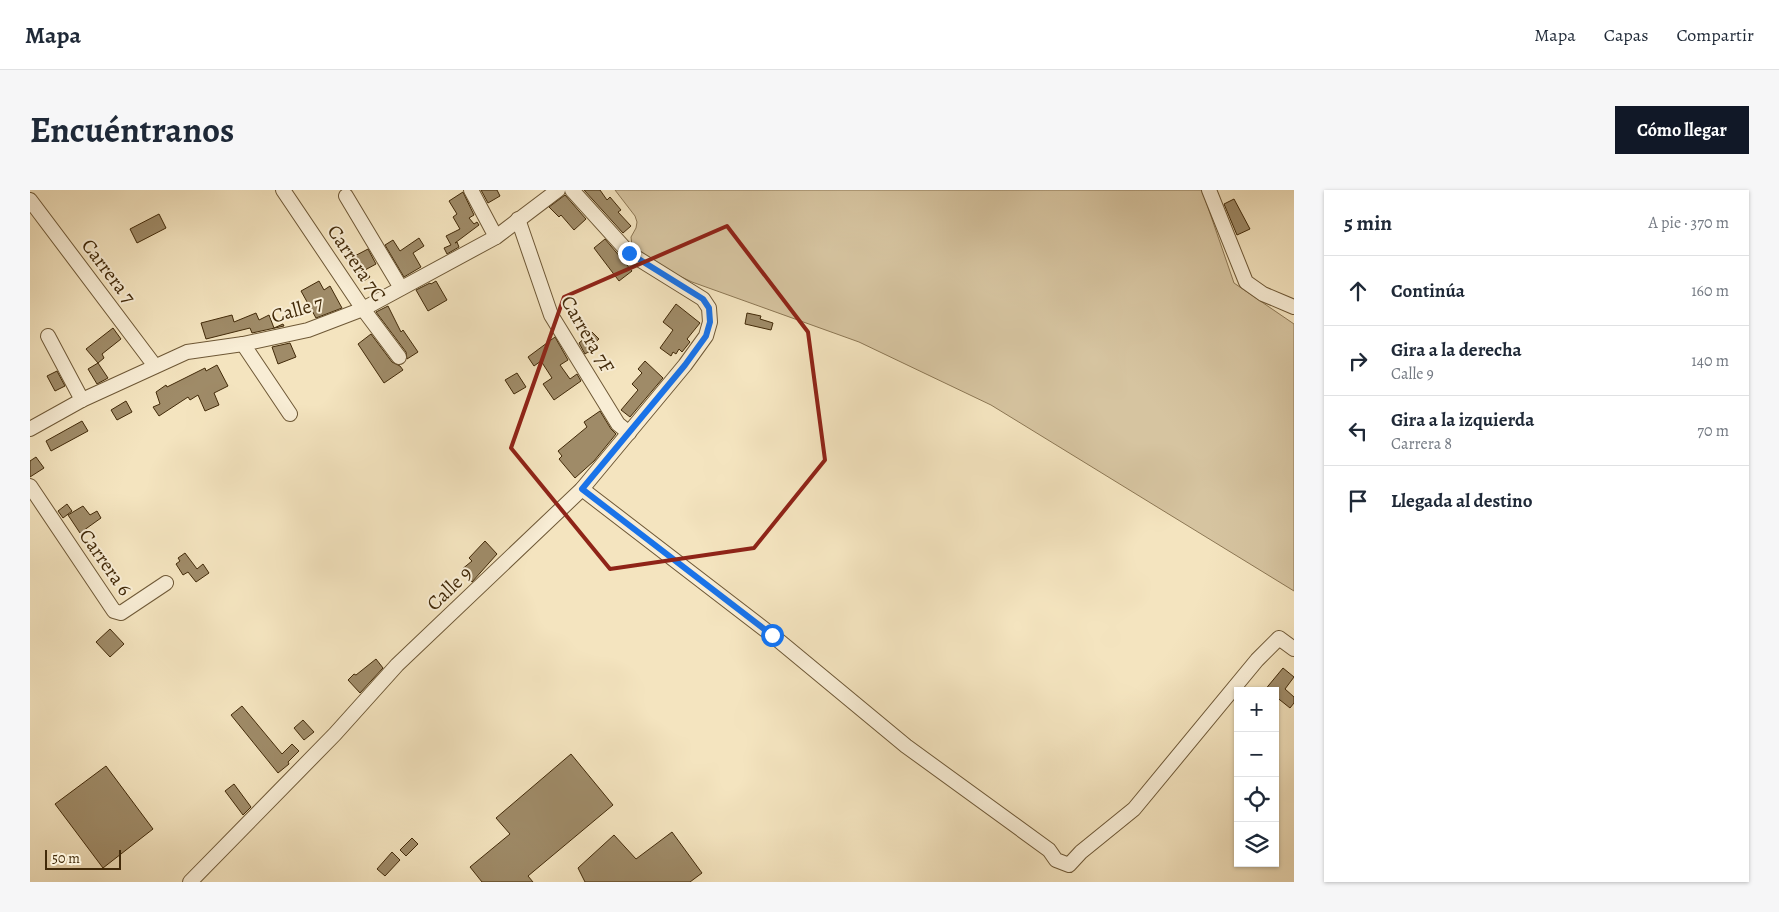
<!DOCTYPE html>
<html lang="es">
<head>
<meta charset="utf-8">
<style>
  body { margin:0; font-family:Alegreya,serif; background:#f6f6f7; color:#1f2937 }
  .controls { position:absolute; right:15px; bottom:15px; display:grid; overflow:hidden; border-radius:0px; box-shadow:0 1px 4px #0004 }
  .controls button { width:45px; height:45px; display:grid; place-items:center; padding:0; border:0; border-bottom:1px solid #e0e1e3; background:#fff; color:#1f2937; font:25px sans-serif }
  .scale { position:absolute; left:15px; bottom:12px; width:76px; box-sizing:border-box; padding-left:5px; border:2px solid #422a09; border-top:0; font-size:14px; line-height:18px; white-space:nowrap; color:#422a09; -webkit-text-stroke:4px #f8edd5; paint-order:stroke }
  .stop { position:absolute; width:15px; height:15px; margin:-11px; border:4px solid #1a73e8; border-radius:50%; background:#fff }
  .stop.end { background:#1a73e8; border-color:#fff; box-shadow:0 1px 5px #0008 }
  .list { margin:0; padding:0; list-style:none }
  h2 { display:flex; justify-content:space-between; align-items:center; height:65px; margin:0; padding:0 20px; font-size:21px }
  h2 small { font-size:16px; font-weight:400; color:#747a83 }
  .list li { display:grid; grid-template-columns:32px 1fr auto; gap:15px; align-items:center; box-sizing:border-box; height:70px; padding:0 20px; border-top:1px solid #e0e1e3 }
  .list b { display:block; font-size:19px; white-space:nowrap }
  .list p { margin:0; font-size:16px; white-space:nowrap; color:#747a83 }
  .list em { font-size:16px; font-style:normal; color:#747a83 }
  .icon { flex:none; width:28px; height:28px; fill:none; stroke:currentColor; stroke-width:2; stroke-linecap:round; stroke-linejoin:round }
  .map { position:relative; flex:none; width:1264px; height:692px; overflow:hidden; border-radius:0px }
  header { display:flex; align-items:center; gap:30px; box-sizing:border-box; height:70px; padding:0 25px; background:#fff; border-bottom:1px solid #e0e1e3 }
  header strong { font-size:24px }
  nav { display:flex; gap:28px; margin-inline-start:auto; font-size:18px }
  .intro { display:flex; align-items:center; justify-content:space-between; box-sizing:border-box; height:120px; padding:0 30px }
  h1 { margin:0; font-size:35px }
  .button { padding:12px 22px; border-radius:0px; background:#111827; color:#fff; font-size:18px; font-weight:700 }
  main { display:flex; gap:30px; padding:0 30px }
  aside { flex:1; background:#fff; border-radius:0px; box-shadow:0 1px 4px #0004 }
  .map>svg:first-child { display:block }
  .green { fill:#d6c4a0; stroke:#8c7754 }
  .building { fill:#9f8b68; stroke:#422a09 }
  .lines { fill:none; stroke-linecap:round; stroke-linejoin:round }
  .minor-casing { stroke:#6e5836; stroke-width:16 }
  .minor { stroke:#f8edd5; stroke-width:14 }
  .route { stroke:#1a73e8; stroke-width:6 }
  .marked { fill:none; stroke:#8f2418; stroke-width:4; stroke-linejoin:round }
  .labels { text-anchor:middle; stroke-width:4; stroke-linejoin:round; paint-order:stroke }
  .street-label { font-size:20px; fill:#422a09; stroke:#f8edd5 }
</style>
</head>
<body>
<header>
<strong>Mapa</strong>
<nav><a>Mapa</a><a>Capas</a><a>Compartir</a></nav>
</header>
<div class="intro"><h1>Encuéntranos</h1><a class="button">Cómo llegar</a></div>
<main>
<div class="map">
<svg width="1264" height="692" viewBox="0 0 1264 692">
  <rect width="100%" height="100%" fill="#f4e4bf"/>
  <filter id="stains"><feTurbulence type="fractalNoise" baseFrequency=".004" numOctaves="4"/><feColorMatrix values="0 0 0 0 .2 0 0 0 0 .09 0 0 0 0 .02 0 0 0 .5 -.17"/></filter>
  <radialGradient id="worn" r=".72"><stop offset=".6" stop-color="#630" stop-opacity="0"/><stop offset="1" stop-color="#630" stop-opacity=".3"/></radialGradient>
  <path class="green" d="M585 0H1172L1204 93 1264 134V401L961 215 829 152 662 92 620 72 602 56 601 47 606 38 607 32 605 26Z"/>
  <g class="building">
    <path d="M451 0H467L470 6 458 13Z"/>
    <path d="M554 0H570L577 10 580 7 591 20 588 22 601 36 593 43Z"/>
    <path d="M433 2 444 25 439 28 444 34 447 32 449 35 425 53 427 52 429 57 417 64 414 58 421 55 416 46 430 39 423 27 427 24 419 11Z"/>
    <path d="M535 5 556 29 544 40 531 25 529 27 519 17Z"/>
    <path d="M1204 9 1220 39 1207 45 1194 14Z"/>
    <path d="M129 24 136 38 107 53 100 39Z"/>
    <path d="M389 48 394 56 383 63 391 77 374 87 355 55 363 50 370 61Z"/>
    <path d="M575 49 602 81 589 91 564 58Z"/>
    <path d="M338 59 346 74 335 80 340 87 332 92 319 69Z"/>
    <path d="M289 91 294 100 300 96 312 118 286 128 271 101Z"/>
    <path d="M406 91 417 110 398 121 386 100 400 93 401 94Z"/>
    <path d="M646 114 670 133 657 149 660 152 652 162 649 159 646 164 643 162 641 166 630 158 643 140 633 132Z"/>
    <path d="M358 116 371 142 373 140 388 162 377 169 376 162 346 122Z"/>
    <path d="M226 123 229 130 239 125 244 138 253 134 254 136 222 143 220 138 176 149 171 133 202 125 204 132Z"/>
    <path d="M717 123 731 126 730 129 743 133 741 140 715 134Z"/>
    <path d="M83 138 91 149 72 164 74 168 68 173 56 159Z"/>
    <path d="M562 142 569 149 562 155 566 159 560 164 558 162 555 164 549 153Z"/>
    <path d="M341 144 362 172 370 176 373 180 354 193 328 154Z"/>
    <path d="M525 147 538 170 530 175 540 189 547 184 551 191 524 210 513 194 522 188 511 171 504 176 498 167Z"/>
    <path d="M260 153 266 167 248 174 242 157Z"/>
    <path d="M615 171 633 188 600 227 591 220 608 200 602 194 612 183 608 179Z"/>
    <path d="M68 173 78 188 67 194 58 179Z"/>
    <path d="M187 175 198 196 184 203 189 215 175 221 168 205 160 210 158 207 129 226 123 217 130 214 126 202 136 195 137 197 175 178 176 181Z"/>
    <path d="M27 181 35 196 25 201 17 186Z"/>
    <path d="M487 183 496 197 484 204 475 190Z"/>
    <path d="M96 211 102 222 87 230 81 220Z"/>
    <path d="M570 221 581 239 586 244 564 271 545 288 529 269 532 266 528 261 557 237 554 232Z"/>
    <path d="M52 231 58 241 21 261 16 251Z"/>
    <path d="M6 267 14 278 0 287V271Z"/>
    <path d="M37 314 42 321 33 328 28 321Z"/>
    <path d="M53 316 60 325 67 321 71 328 50 343 38 325Z"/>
    <path d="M455 351 467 364 442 392 431 380 442 371 439 368Z"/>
    <path d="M155 363 167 379 173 374 179 383 166 392 158 382 153 385 146 374 150 371 148 368Z"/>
    <path d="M80 439 94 454 80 467 66 452Z"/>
    <path d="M346 469 353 478 330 503 318 490 324 484 326 485Z"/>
    <path d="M1253 478 1264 487 1255 499 1264 507V513L1260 518 1245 506V501H1234Z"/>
    <path d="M212 516 252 564 262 554 269 561 258 572 259 574 248 583 201 525Z"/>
    <path d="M273 530 284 542 274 550 264 538Z"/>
    <path d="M541 564 583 615 498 686 503 692H452L440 677 480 644 466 628Z"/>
    <path d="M76 576 123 639 73 678 25 614Z"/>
    <path d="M204 594 221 617 213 625 195 601Z"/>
    <path d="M642 642 672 683 660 692H555L548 678 584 645 606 669Z"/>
    <path d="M382 648 388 654 376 666 370 660Z"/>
    <path d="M362 662 370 670 355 686 347 679Z"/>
  </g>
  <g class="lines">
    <g class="minor-casing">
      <g id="minor">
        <path d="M253 0 333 119 369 167"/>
        <path d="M441 0 466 47"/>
        <path d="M1179 0 1216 92 1233 104 1264 117"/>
        <path d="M316 6 371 98"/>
        <path d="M0 10 125 176"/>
        <path d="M488 29 521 125 588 234 599 243"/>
        <path d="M18 146 52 210"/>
        <path d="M213 154 260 224"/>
        <path d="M0 239 52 210 157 162 213 154 278 140 333 119 466 47 528 0"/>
        <path d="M0 296 84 421 91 423 136 393"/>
        <path d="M552 299 742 445 876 556 1019 660 1026 670 1039 675 1051 662 1104 619 1227 470 1249 448 1264 459"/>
        <path d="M160 692 305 544 367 475 552 299 655 175 676 146 680 132 679 118 673 109 599 63 542 0"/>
      </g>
    </g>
    <use href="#minor" class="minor"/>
  </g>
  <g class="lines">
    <path class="route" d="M599 63 673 109 679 118 680 132 676 146 655 175 552 299 742 445"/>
  </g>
  <path class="marked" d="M697 36 778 142 795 270 724 358 580 379 481 258 534 107Z"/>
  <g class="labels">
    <g class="street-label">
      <text transform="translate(327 73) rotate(56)" y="7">Carrera 7C</text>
      <text transform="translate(79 81) rotate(53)" y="7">Carrera 7</text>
      <text transform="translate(267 119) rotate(-16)" y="7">Calle 7</text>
      <text transform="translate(558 144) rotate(60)" y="7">Carrera 7F</text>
      <text transform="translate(76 372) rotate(55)" y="7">Carrera 6</text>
      <text transform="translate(419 398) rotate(-44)" y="7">Calle 9</text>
    </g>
  </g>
  <rect width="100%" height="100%" filter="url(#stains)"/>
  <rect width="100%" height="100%" fill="url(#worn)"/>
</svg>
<div class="controls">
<button>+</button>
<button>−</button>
<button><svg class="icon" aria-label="locate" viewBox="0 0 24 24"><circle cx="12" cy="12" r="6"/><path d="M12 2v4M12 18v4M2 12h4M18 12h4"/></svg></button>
<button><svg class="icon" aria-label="layers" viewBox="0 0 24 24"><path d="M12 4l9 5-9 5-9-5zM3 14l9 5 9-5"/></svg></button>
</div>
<div class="scale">50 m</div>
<div class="stop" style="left:742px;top:445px"></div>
<div class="stop end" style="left:599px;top:63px"></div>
</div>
<aside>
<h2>5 min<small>A pie · 370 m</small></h2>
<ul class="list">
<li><svg class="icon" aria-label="ahead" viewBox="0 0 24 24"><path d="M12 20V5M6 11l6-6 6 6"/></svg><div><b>Continúa</b></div><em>160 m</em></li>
<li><svg class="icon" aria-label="right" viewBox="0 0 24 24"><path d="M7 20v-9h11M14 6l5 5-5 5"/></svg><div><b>Gira a la derecha</b><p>Calle 9</p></div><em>140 m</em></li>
<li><svg class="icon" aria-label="left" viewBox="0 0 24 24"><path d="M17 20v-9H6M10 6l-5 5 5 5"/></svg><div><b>Gira a la izquierda</b><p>Carrera 8</p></div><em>70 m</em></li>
<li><svg class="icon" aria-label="arrive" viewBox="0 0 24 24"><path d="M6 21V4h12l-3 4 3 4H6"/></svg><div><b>Llegada al destino</b></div></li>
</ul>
</aside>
</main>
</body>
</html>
